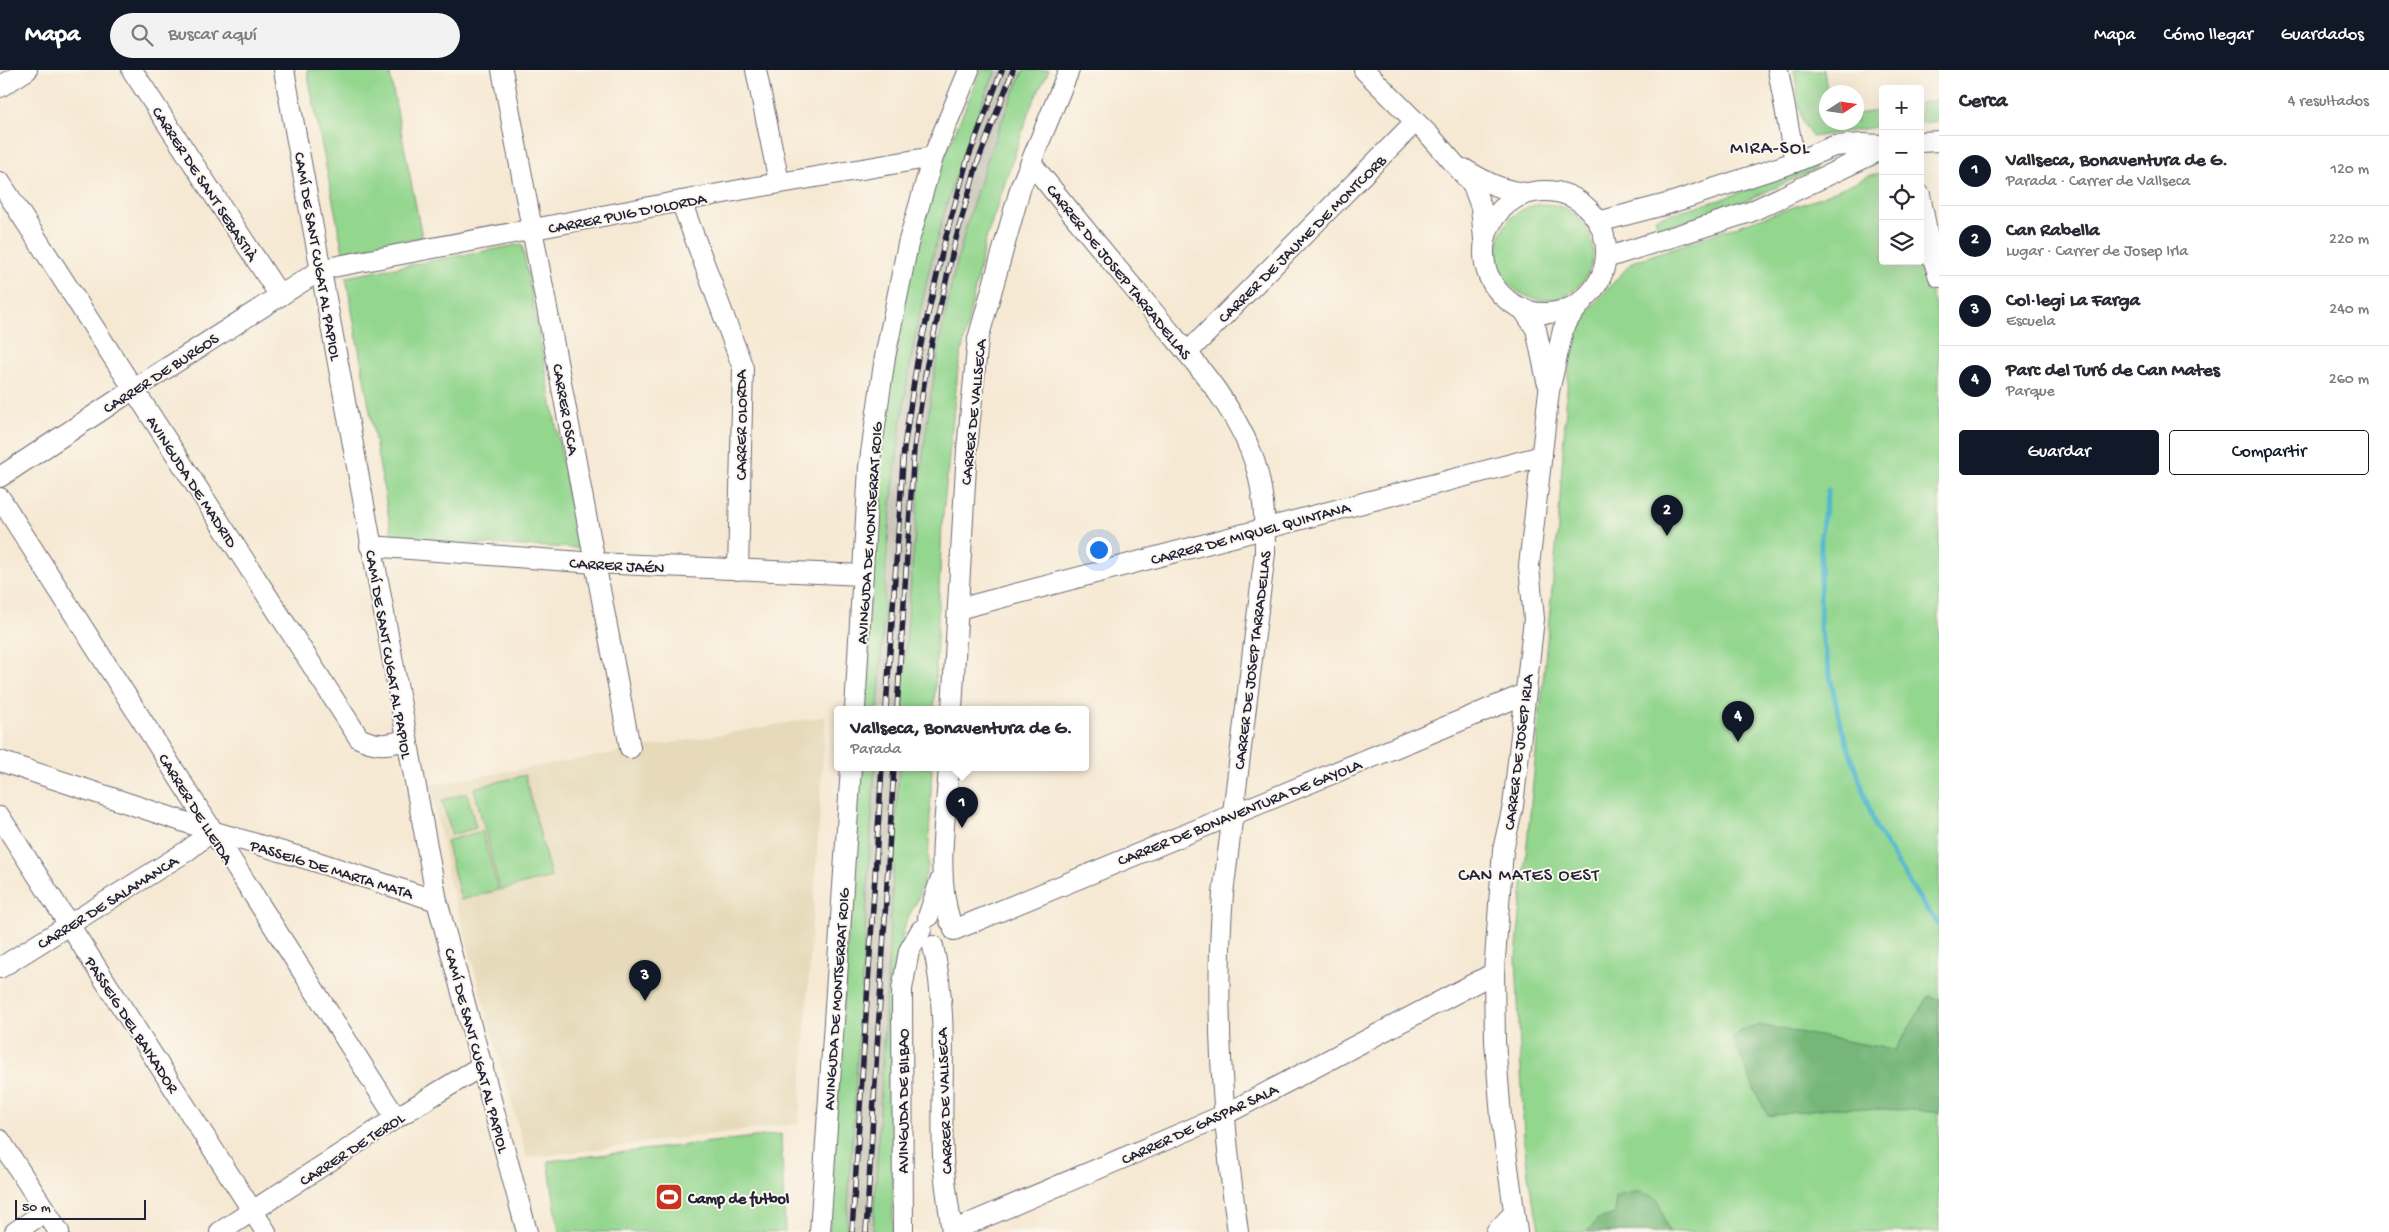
<!DOCTYPE html>
<html lang="es">
<head>
<meta charset="utf-8">
<style>
  body { margin:0; font-family:"Gochi Hand",sans-serif; background:#f2f2f3; color:#2b2b33 }
  .controls { position:absolute; right:15px; top:15px; display:grid; overflow:hidden; border-radius:5px; box-shadow:0 5px 20px #0002 }
  .controls button { width:45px; height:45px; display:grid; place-items:center; padding:0; border:0; border-bottom:1px solid #e1e1e2; background:#fff; color:#2b2b33; font:25px sans-serif }
  .compass { position:absolute; left:1819px; top:15px; width:45px; height:45px; border-radius:50%; background:#fff; box-shadow:0 5px 20px #0002; rotate:78deg }
  .scale { position:absolute; left:15px; bottom:12px; width:131px; box-sizing:border-box; padding-left:5px; border:2px solid #22223b; border-top:0; font-size:14px; line-height:18px; white-space:nowrap; color:#22223b; -webkit-text-stroke:4px #fbf7ec; paint-order:stroke }
  .you { position:absolute; left:1098px; top:479px; width:18px; height:18px; margin:-12px; border:4px solid #fff; border-radius:50%; background:#1a73e8; box-shadow:0 0 0 8px #1a73e833 }
  .badge { display:grid; place-items:center; width:32px; height:32px; border-radius:50%; background:#111827; color:#fff; font-size:16px; font-weight:700 }
  .pin { position:absolute; translate:-50% -41px; filter:drop-shadow(0 1px 2px #0008) }
  .pin::after { content:''; position:absolute; top:26px; width:18px; height:15px; background:inherit; clip-path:polygon(0 0,100% 0,50% 100%) }
  .popup { position:absolute; left:834px; top:636px; width:255px; height:65px; box-sizing:border-box; display:grid; place-content:center; border-radius:5px; background:#fff; filter:drop-shadow(0 1px 4px #0005); font-size:16px; white-space:nowrap; color:#7c7c81 }
  .popup b { font-size:19px; color:#2b2b33 }
  .popup::after { content:''; position:absolute; left:50%; top:100%; margin-left:-10px; border:10px solid transparent; border-top-color:#fff }
  .list { margin:0; padding:0; list-style:none }
  h2 { display:flex; justify-content:space-between; align-items:center; height:65px; margin:0; padding:0 20px; font-size:21px }
  h2 small { font-size:16px; font-weight:400; color:#7c7c81 }
  .list li { display:grid; grid-template-columns:32px 1fr auto; gap:15px; align-items:center; box-sizing:border-box; height:70px; padding:0 20px; border-top:1px solid #e1e1e2 }
  .list b { display:block; font-size:19px; white-space:nowrap }
  .list p { margin:0; font-size:16px; white-space:nowrap; color:#7c7c81 }
  .list em { font-size:16px; font-style:normal; color:#7c7c81 }
  .actions { display:flex; gap:10px; padding:15px 20px }
  .actions a { flex:1; padding:11px 0; border:1px solid #111827; border-radius:5px; text-align:center; font-size:18px; color:#111827 }
  .actions .main { background:#111827; color:#fff }
  .icon { flex:none; width:28px; height:28px; fill:none; stroke:currentColor; stroke-width:2; stroke-linecap:round; stroke-linejoin:round }
  .map { position:relative; flex:none; width:1939px; height:1162px; overflow:hidden }
  header { display:flex; align-items:center; gap:30px; box-sizing:border-box; height:70px; padding:0 25px; background:#111827; color:#fff }
  header strong { font-size:24px }
  nav { display:flex; gap:28px; margin-inline-start:auto; font-size:18px }
  .search { width:350px; height:45px; background:#f2f2f3; display:flex; align-items:center; gap:12px; box-sizing:border-box; padding:0 18px; border-radius:28px; color:#7c7c81; font-size:19px }
  main { display:flex }
  aside { flex:1; background:#fff }
  .map>svg:first-child { display:block }
  .built { fill:#e6daba }
  .industrial { fill:#c8c4b8 }
  .green { fill:#93d68e; stroke:#5a7c64 }
  .forest { fill:#76b779; stroke:#4c6c5a }
  .lines { fill:none; stroke-linecap:round; stroke-linejoin:round }
  .stream { stroke:#4fb7cd; stroke-width:5 }
  .minor-casing { stroke:#6c6871; stroke-width:22 }
  .minor { stroke:#fff; stroke-width:20 }
  .rail-casing { stroke:#22223b; stroke-width:5.5 }
  .rail { stroke:#fbf7ec; stroke-width:4; stroke-dasharray:11; stroke-linecap:butt }
  .labels { text-anchor:middle; stroke-width:4; stroke-linejoin:round; paint-order:stroke }
  .street-label { font-size:16px; fill:#22223b; stroke:#fbf7ec }
  .poi-label { font-size:16px; font-weight:bold; fill:#22223b; stroke:#fbf7ec; text-anchor:start }
  .neighbourhood-label { font-size:18px; letter-spacing:1px; fill:#22223b; stroke:#fbf7ec }
  .quarter-label { font-size:19px; letter-spacing:1px; fill:#22223b; stroke:#fbf7ec }
</style>
</head>
<body>
<header>
<strong>Mapa</strong>
<div class="search"><svg class="icon" aria-label="search" viewBox="0 0 24 24"><circle cx="10" cy="10" r="6"/><path d="M15 15l6 6"/></svg>Buscar aquí</div>
<nav><a>Mapa</a><a>Cómo llegar</a><a>Guardados</a></nav>
</header>
<main>
<div class="map">
<svg width="1939" height="1162" viewBox="0 0 1939 1162">
  <rect width="100%" height="100%" fill="#fbf7ec"/>
  <filter id="ink" filterUnits="userSpaceOnUse"><feTurbulence type="fractalNoise" baseFrequency=".02" numOctaves="2"/><feDisplacementMap in="SourceGraphic" scale="10" xChannelSelector="R" yChannelSelector="G"/><feConvolveMatrix kernelMatrix="1 2 1 2 8 2 1 2 1" color-interpolation-filters="sRGB"/></filter>
  <filter id="wash" filterUnits="userSpaceOnUse"><feTurbulence type="fractalNoise" baseFrequency=".0096" numOctaves="4" result="noise"/><feDisplacementMap in="SourceGraphic" scale="20" xChannelSelector="R" yChannelSelector="G"/><feGaussianBlur stdDeviation="1.12" result="paint"/><feColorMatrix in="noise" values="0 0 0 0 0 0 0 0 0 0 0 0 0 0 0 0 0 1.4 0 .05"/><feComposite in="paint" operator="in"/></filter>
  <g filter="url(#wash)">
    <rect width="100%" height="100%" fill="#f6e9d4"/>
    <path class="built" d="M826 646 799 1053 527 1088 449 809 431 715Z"/>
    <g class="industrial">
      <path d="M996 0H1024L987 89 967 152 948 234 925 362 913 480 902 639H878L894 404 909 292 930 196 951 118 974 49Z"/>
      <path d="M875 697H899L873 1162H846Z"/>
    </g>
    <g class="green">
      <path d="M307 0H389L422 167 343 182Z"/>
      <path d="M981 0H996C939 127 911 264 895 402 885 480 884 560 878 639H862L882 364 908 209 936 108Z"/>
      <path d="M1024 0H1049L1031 36 985 172 958 299 942 454 934 639H902C916 423 930 199 1024 0Z"/>
      <path d="M1794 0H1824L1827 22 1826 52H1856L1857 44 1883 40V56L1812 67 1802 52Z"/>
      <path d="M1939 29V51L1920 53V33Z"/>
      <path d="M1813 96H1815L1816 99 1741 133 1659 161 1655 148 1719 130Z"/>
      <path d="M1883 102V191H1920V189L1939 248V1162H1540L1529 1112 1524 1069 1516 886 1558 458 1571 260 1632 192 1814 130 1871 105Z"/>
      <circle cx="1545" cy="182" r="48"/>
      <path d="M522 174 579 478 393 471 346 207Z"/>
      <path d="M858 697H875L848 1138 846 1162H829Z"/>
      <path d="M899 697H932L928 796 917 831 906 851 895 897 892 1005 893 1162H873Z"/>
      <path d="M525 705 551 807 500 820 474 718Z"/>
      <path d="M467 723 476 758 452 765 442 730Z"/>
      <path d="M482 761 498 820 461 830 446 771Z"/>
      <path d="M781 1064 785 1162H559L548 1091Z"/>
    </g>
    <g class="forest">
      <path d="M1929 926 1939 929V1043L1916 1040 1828 1038 1768 1046 1754 1019 1733 967 1744 959 1759 955 1895 980Z"/>
      <path d="M1642 1121 1658 1130 1669 1162H1587L1598 1149 1615 1144V1127L1623 1124Z"/>
    </g>
    <g class="lines">
      <path class="stream" d="M1828 420 1821 464 1820 559 1841 656 1876 758 1922 833 1939 855"/>
    </g>
  </g>
  <g filter="url(#ink)">
    <g class="lines">
      <g class="minor-casing">
        <g id="minor">
          <path d="M132 0 280 226"/>
          <path d="M284 0 437 831 527 1162"/>
          <path d="M502 0 630 678"/>
          <path d="M756 0 779 112"/>
          <path d="M1364 0 1431 67 1473 115 1481 137 1484 169"/>
          <path d="M1778 0 1795 92"/>
          <path d="M0 17 27 0"/>
          <path d="M1920 72 1939 71"/>
          <path d="M1031 93C1072 144 1114 195 1156 245 1191 288 1231 331 1251 382 1264 415 1265 448 1265 483L1223 824C1214 938 1222 1050 1238 1162"/>
          <path d="M1464 99C1484 111 1505 123 1529 123"/>
          <path d="M0 112 359 668C378 677 386 675 406 670"/>
          <circle cx="1545" cy="182" r="61"/>
          <path d="M1920 125 1931 182 1939 207"/>
          <path d="M681 131 743 298 738 500"/>
          <path d="M1598 152 1667 134 1795 92 1834 76 1862 74 1883 75"/>
          <path d="M1606 188 1750 142 1883 79"/>
          <path d="M1522 238 1536 259 1547 311"/>
          <path d="M1187 283 1415 52"/>
          <path d="M0 407 134 319 322 199 745 119 933 87"/>
          <path d="M0 428 396 1048"/>
          <path d="M370 476 595 493 863 505"/>
          <path d="M958 539 1542 386"/>
          <path d="M855 639 869 397 885 287 908 174 933 87 969 0"/>
          <path d="M952 639 967 379 978 269 1021 116 1069 0"/>
          <path d="M0 691 212 761 317 792 437 831"/>
          <path d="M949 697C946 748 935 801 950 851"/>
          <path d="M0 747 266 1162"/>
          <path d="M928 847 940 811"/>
          <path d="M954 860 1525 624"/>
          <path d="M933 876C949 944 940 1017 943 1086 944 1111 949 1137 952 1162"/>
          <path d="M0 898 187 781 212 761"/>
          <path d="M0 1070 59 1162"/>
          <path d="M952 1161 1224 1045 1494 903"/>
          <path d="M15 1162 46 1141"/>
          <path d="M220 1162 396 1048 483 995"/>
          <path d="M820 1162 851 697"/>
          <path d="M903 1162 902 919 909 881 921 860"/>
          <path d="M1496 1162 1514 1143"/>
          <path d="M1517 1162 1501 1047 1495 971 1494 903 1503 780 1513 736 1534 549 1529 496 1549 321 1563 260 1570 247 1585 228"/>
        </g>
      </g>
      <use href="#minor" class="minor"/>
      <g class="rail-casing">
        <g id="rail">
          <path d="M886 639 904 378 917 292 945 170 967 91 1002 0"/>
          <path d="M897 639 914 379 927 294 955 172 977 94 1013 0"/>
          <path d="M852 1162 882 697"/>
          <path d="M866 1162 894 697"/>
        </g>
      </g>
      <use href="#rail" class="rail"/>
    </g>
  </g>
  <defs>
    <g id="stadium-square" transform="scale(1.4375)"><rect x="-9" y="-9" width="18" height="18" rx="4" fill="#c8321e" stroke="#fbf7ec"/><path d="M0-5a6.5 5 0 1 0 0 10a6.5 5 0 1 0 0-10ZM-3.5-1.8h7v3.6h-7Z" fill="#fff"/></g>
  </defs>
  <g fill-rule="evenodd">
    <use href="#stadium-square" x="669" y="1127"/>
  </g>
  <g class="labels">
    <g class="street-label">
      <text transform="translate(206 113) rotate(57)" y="6">CARRER DE SANT SEBASTIÀ</text>
      <text transform="translate(627 142) rotate(-11)" y="6">CARRER PUIG D'OLORDA</text>
      <text transform="translate(1301 168) rotate(-45)" y="6">CARRER DE JAUME DE MONTCORB</text>
      <text transform="translate(319 186) rotate(80)" y="6">CAMÍ DE SANT CUGAT AL PAPIOL</text>
      <text transform="translate(1120 201) rotate(51)" y="6">CARRER DE JOSEP TARRADELLAS</text>
      <text transform="translate(160 302) rotate(-33)" y="6">CARRER DE BURGOS</text>
      <text transform="translate(567 339) rotate(80)" y="6">CARRER OSCA</text>
      <text transform="translate(972 342) rotate(-84)" y="6">CARRER DE VALLSECA</text>
      <text transform="translate(740 355) rotate(-90)" y="6">CARRER OLORDA</text>
      <text transform="translate(193 411) rotate(57)" y="6">AVINGUDA DE MADRID</text>
      <text transform="translate(1250 462) rotate(-15)" y="6">CARRER DE MIQUEL QUINTANA</text>
      <text transform="translate(868 463) rotate(-86)" y="6">AVINGUDA DE MONTSERRAT ROIG</text>
      <text transform="translate(617 494) rotate(3)" y="6">CARRER JAÉN</text>
      <text transform="translate(390 584) rotate(80)" y="6">CAMÍ DE SANT CUGAT AL PAPIOL</text>
      <text transform="translate(1251 590) rotate(-83)" y="6">CARRER DE JOSEP TARRADELLAS</text>
      <text transform="translate(1517 682) rotate(-83)" y="6">CARRER DE JOSEP IRLA</text>
      <text transform="translate(197 738) rotate(58)" y="6">CARRER DE LLEIDA</text>
      <text transform="translate(1239 741) rotate(-22)" y="6">CARRER DE BONAVENTURA DE GAYOLA</text>
      <text transform="translate(332 798) rotate(17)" y="6">PASSEIG DE MARTA MATA</text>
      <text transform="translate(107 831) rotate(-32)" y="6">CARRER DE SALAMANCA</text>
      <text transform="translate(835 929) rotate(-86)" y="6">AVINGUDA DE MONTSERRAT ROIG</text>
      <text transform="translate(133 954) rotate(57)" y="6">PASSEIG DEL BAIXADOR</text>
      <text transform="translate(478 980) rotate(75)" y="6">CAMÍ DE SANT CUGAT AL PAPIOL</text>
      <text transform="translate(902 1031) rotate(-90)" y="6">AVINGUDA DE BILBAO</text>
      <text transform="translate(943 1031) rotate(-92)" y="6">CARRER DE VALLSECA</text>
      <text transform="translate(1199 1053) rotate(-25)" y="6">CARRER DE GASPAR SALA</text>
      <text transform="translate(351 1078) rotate(-33)" y="6">CARRER DE TEROL</text>
    </g>
    <g class="poi-label">
      <text x="688" y="1133">Camp de futbol</text>
    </g>
    <g class="neighbourhood-label">
      <text x="1529" y="810">CAN MATES OEST</text>
    </g>
    <g class="quarter-label">
      <text x="1770" y="83">MIRA-SOL</text>
    </g>
  </g>
</svg>
<div class="controls">
<button>+</button>
<button>−</button>
<button><svg class="icon" aria-label="locate" viewBox="0 0 24 24"><circle cx="12" cy="12" r="6"/><path d="M12 2v4M12 18v4M2 12h4M18 12h4"/></svg></button>
<button><svg class="icon" aria-label="layers" viewBox="0 0 24 24"><path d="M12 4l9 5-9 5-9-5zM3 14l9 5 9-5"/></svg></button>
</div>
<svg class="compass" viewBox="-18 -18 36 36"><path d="M0-13l5 13h-10z" fill="#e53935"/><path d="M0 13l5-13h-10z" fill="#7c7c81"/></svg>
<div class="scale">50 m</div>
<div class="you"></div>
<div class="pin badge" style="left:962px;top:758px">1</div>
<div class="popup"><b>Vallseca, Bonaventura de G.</b>Parada</div>
<div class="pin badge" style="left:1667px;top:466px">2</div>
<div class="pin badge" style="left:645px;top:931px">3</div>
<div class="pin badge" style="left:1738px;top:672px">4</div>
</div>
<aside>
<h2>Cerca<small>4 resultados</small></h2>
<ul class="list">
<li><span class="badge">1</span><div><b>Vallseca, Bonaventura de G.</b><p>Parada · Carrer de Vallseca</p></div><em>120 m</em></li>
<li><span class="badge">2</span><div><b>Can Rabella</b><p>Lugar · Carrer de Josep Irla</p></div><em>220 m</em></li>
<li><span class="badge">3</span><div><b>Col·legi La Farga</b><p>Escuela</p></div><em>240 m</em></li>
<li><span class="badge">4</span><div><b>Parc del Turó de Can Mates</b><p>Parque</p></div><em>260 m</em></li>
</ul>
<div class="actions"><a class="main">Guardar</a><a>Compartir</a></div>
</aside>
</main>
</body>
</html>
